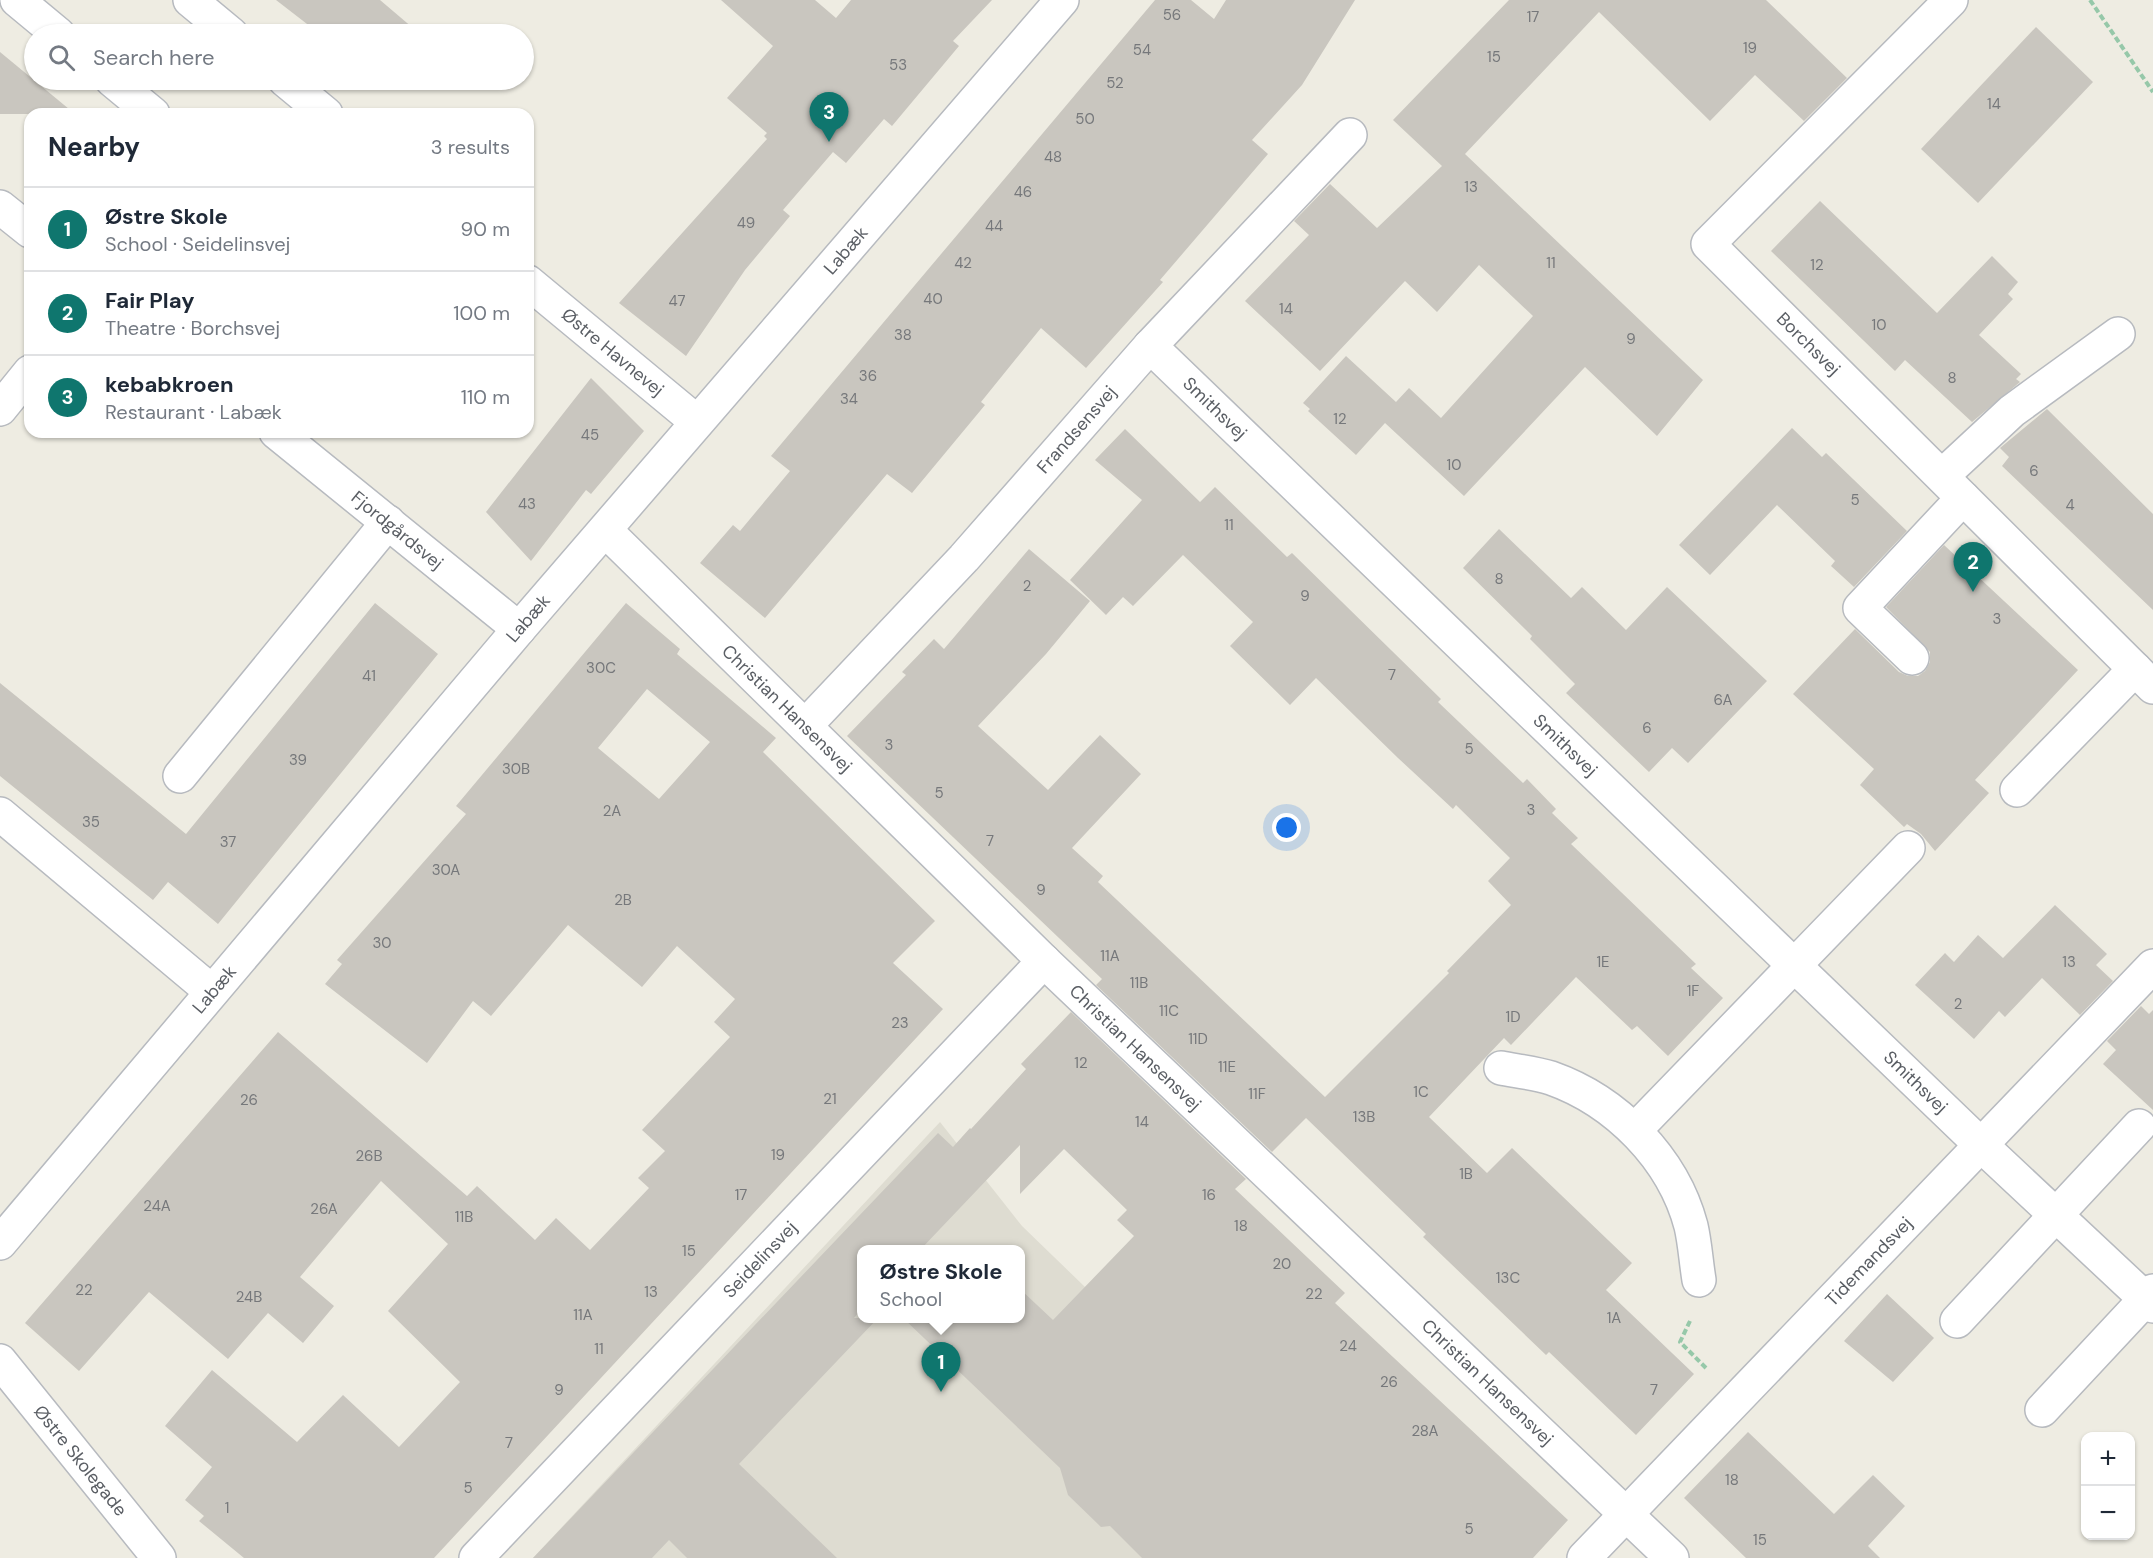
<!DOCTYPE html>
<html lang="en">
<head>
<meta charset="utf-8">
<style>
  body { margin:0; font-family:"DM Sans",sans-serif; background:#f6f6f7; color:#1f2937 }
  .controls { position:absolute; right:18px; bottom:18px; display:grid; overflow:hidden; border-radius:12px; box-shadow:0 2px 4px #0004 }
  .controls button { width:54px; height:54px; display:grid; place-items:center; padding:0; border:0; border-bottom:2px solid #e0e1e3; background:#fff; color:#1f2937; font:30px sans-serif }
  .you { position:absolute; left:1287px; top:828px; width:21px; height:21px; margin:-15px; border:4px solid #fff; border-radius:50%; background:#1a73e8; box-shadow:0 0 0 9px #1a73e833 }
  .badge { display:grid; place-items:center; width:39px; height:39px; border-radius:50%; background:#0f766e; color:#fff; font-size:20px; font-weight:700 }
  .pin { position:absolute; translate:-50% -50px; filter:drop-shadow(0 2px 3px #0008) }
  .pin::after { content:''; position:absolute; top:32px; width:21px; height:18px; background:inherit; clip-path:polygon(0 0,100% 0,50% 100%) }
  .popup { position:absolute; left:857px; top:1245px; width:168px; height:78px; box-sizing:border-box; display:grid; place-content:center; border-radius:12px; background:#fff; filter:drop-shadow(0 2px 4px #0005); font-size:20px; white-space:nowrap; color:#747a83 }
  .popup b { font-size:22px; color:#1f2937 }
  .popup::after { content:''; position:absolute; left:50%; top:100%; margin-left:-12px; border:12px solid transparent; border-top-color:#fff }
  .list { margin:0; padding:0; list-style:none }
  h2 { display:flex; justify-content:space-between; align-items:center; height:78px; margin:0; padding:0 24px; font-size:26px }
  h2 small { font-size:20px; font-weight:400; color:#747a83 }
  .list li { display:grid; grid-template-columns:39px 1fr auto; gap:18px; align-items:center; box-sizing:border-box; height:84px; padding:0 24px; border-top:2px solid #e0e1e3 }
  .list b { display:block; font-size:22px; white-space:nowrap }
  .list p { margin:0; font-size:20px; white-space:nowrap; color:#747a83 }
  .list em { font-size:20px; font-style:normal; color:#747a83 }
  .icon { flex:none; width:33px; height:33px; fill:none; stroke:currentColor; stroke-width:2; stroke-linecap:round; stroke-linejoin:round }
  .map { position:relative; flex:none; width:2153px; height:1558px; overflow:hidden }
  .search { position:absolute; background:#fff; box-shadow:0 2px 4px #0004; left:24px; top:24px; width:510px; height:66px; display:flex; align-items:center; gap:15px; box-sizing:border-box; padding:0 21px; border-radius:33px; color:#747a83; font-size:22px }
  .panel { position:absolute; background:#fff; box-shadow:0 2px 4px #0004; left:24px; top:108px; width:510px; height:330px; border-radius:18px }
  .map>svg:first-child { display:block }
  .education { fill:#dedcd1; fill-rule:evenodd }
  .building { fill:#c9c6bf; fill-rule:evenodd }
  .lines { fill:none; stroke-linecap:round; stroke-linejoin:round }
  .minor-casing { stroke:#b7babf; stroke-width:36 }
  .path { stroke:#96c8a9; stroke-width:4; stroke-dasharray:6 3; stroke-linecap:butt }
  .minor { stroke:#fff; stroke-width:33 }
  .labels { text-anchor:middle; stroke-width:4.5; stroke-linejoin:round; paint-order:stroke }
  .number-label { font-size:15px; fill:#76787b }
  .street-label { font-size:18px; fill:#5a5e64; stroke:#fff }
</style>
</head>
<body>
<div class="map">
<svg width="2153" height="1558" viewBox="0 0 2153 1558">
  <rect width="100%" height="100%" fill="#eeece2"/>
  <path class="education" d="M940 1122 1022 1226 1365 1558H533ZM862 1250H1020V1318H862Z"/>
  <g class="building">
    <path d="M276 0H380L420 34H320Z"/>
    <path d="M721 0H815L836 18 851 0H992L953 41 959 46 892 126 884 119 846 163 833 152 783 210 790 216 745 270 686 356 619 303 767 139 764 136 767 133 727 98 773 46Z"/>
    <path d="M1155 0H1191L1214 19 1226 0H1355L1302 85 1252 140 1268 154 1160 280 1163 282 1086 368 1041 328 981 402 985 405 912 493 887 474 765 618 700 563 733 525 740 531 790 471 771 456Z"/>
    <path d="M1509 0H1766L1847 78 1804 121 1755 75 1710 121 1599 12 1465 154 1703 380 1657 436 1585 367 1464 496 1385 423 1356 455 1308 411 1310 409 1303 403 1346 356 1396 402 1409 388 1441 418 1533 316 1479 265 1437 312 1405 281 1320 371 1245 301 1309 235 1294 221 1330 184 1377 228 1442 166 1393 120Z"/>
    <path d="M2036 27 2093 82 1978 203 1921 149Z"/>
    <path d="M0 52 75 114H0Z"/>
    <path d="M1820 201 1937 313 1992 256 2018 282 2008 294 2013 299 1979 335 2021 374 2016 379 2020 382 1972 422 1905 360 1895 371 1771 251Z"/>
    <path d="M591 378 644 431 591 494 586 490 531 561 486 512Z"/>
    <path d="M2047 409 2153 514V610L2002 466 2009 457 2000 448Z"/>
    <path d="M1792 428 1822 457 1826 453 1907 531 1854 587 1831 566 1835 561 1777 505 1710 575 1679 545Z"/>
    <path d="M1125 429 1200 502 1215 487 1287 557 1292 553 1441 699 1438 702 1523 783 1527 779 1556 809 1552 813 1578 838 1571 844 1696 964 1691 968 1723 998 1668 1056 1637 1026 1632 1030 1576 977 1511 1045 1504 1038 1429 1117 1487 1173 1512 1148 1632 1263 1606 1290 1694 1374 1636 1435 1549 1352 1546 1355 1423 1237 1426 1234 1306 1118 1272 1152 1096 985 1102 979 847 736 906 675 902 672 934 639 944 649 1029 549 1090 601 1046 654 978 726 1048 790 1100 735 1141 774 1072 848 1103 876 1098 882 1325 1097 1449 973 1447 971 1511 905 1488 881 1510 858 1456 805 1453 809 1398 758 1316 678 1290 705 1230 646 1253 622 1183 555 1133 606 1123 597 1106 615 1070 580 1142 500 1095 460Z"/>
    <path d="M1499 529 1571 598 1582 587 1626 630 1667 587 1767 681 1688 763 1672 748 1649 772 1566 693 1575 684 1530 639 1532 636 1463 568Z"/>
    <path d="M1944 545 2078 670 1975 780 1989 793 1935 851 1921 834 1907 824 1904 827 1860 785 1874 769 1793 694 1855 629 1899 672 1908 676H1918L1925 671 1930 662V652L1886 607Z"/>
    <path d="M375 603 438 654 218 924 168 882 153 900 0 776V683L186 834Z"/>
    <path d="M626 603 680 649 677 654 776 738 763 752 935 921 893 963 943 1009 434 1558H244L199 1521 204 1516 185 1500 212 1467 165 1426 212 1370 297 1442 343 1395 399 1447 460 1382 388 1311 448 1244 381 1181 300 1277 334 1306 303 1343 268 1313 228 1359 149 1292 79 1371 25 1323 278 1032 467 1196 477 1186 535 1240 556 1218 590 1250 649 1188 638 1178 665 1151 642 1130 730 1037 714 1022 735 999 677 946 642 987 568 925 491 1016 473 1001 427 1063 325 984 342 964 337 960 466 814 456 806ZM647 689 710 742 659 799 598 748Z"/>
    <path d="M2055 905 2107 954 2096 965 2113 981 2080 1015 2042 978 2005 1017 1999 1011 1974 1039 1915 985 1945 953 1954 962 1978 935 2003 958Z"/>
    <path d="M2141 1006 2149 1014 2153 1010V1110L2103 1064 2116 1050 2107 1041Z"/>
    <path d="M1071 1012 1246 1179 1235 1189 1345 1293 1335 1303 1568 1520 1533 1558H1142L1110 1526 1101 1527 1068 1495 1060 1468 903 1318H1020V1289L1053 1320 1134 1236 1117 1220 1127 1210 1064 1149 1020 1194V1145L920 1250H861V1310L854 1318H878L739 1464 837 1558H687L669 1540 652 1558H533L938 1133 953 1147 970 1128 971 1129 1026 1069 1021 1064Z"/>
    <path d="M1887 1294 1934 1338 1893 1382 1844 1341Z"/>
    <path d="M1748 1432 1834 1514 1873 1475 1905 1506 1868 1546 1880 1558H1746L1684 1498Z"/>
  </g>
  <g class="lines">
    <g class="minor-casing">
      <g id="minor">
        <path d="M17 0 58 34"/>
        <path d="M190 0 231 34"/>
        <path id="s1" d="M1951 0 1708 244 2153 687"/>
        <path d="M112 80 153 114"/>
        <path d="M285 80 326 114"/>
        <path d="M0 207 30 231"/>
        <path id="s2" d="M528 282 697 422"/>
        <path id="s3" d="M1150 346 1981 1145 2153 1306"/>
        <path d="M0 409 30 372"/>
        <path id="s4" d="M276 432 519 629"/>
        <path d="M1942 476 2012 411 2118 334"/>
        <path id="s5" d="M605 530 1044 961 1672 1558"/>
        <path d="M1912 658 1860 608 1963 498"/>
        <path id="s6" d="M805 726 964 558 1150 346 1350 135"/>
        <path d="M180 776 388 522"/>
        <path d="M2017 790 2135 669"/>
        <path d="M0 814 211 991"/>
        <path d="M1501 1068C1517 1071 1535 1073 1551 1078 1616 1101 1673 1158 1691 1226 1695 1243 1696 1262 1699 1280"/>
        <path d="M1635 1130 1908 848"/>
        <path id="s7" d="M0 1243 519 629 1062 0"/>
        <path d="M1957 1321 2139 1126"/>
        <path id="s8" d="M0 1361 159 1558"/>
        <path d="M2042 1410 2153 1291"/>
        <path id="s9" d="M476 1558 1044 961"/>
        <path id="s10" d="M1584 1558 2153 966"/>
      </g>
    </g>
    <g class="path">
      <path d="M2090 0 2153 92"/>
      <path d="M1690 1321 1680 1342 1707 1369"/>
    </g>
    <use href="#minor" class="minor"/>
  </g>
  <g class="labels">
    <g class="number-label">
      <text x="1172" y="20">56</text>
      <text x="1533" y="22">17</text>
      <text x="1750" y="53">19</text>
      <text x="1142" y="55">54</text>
      <text x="1494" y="62">15</text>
      <text x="898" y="70">53</text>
      <text x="1115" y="88">52</text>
      <text x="1994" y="109">14</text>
      <text x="1085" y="124">50</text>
      <text x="1053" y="162">48</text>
      <text x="1471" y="192">13</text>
      <text x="1023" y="197">46</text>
      <text x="746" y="228">49</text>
      <text x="994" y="231">44</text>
      <text x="963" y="268">42</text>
      <text x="1551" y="268">11</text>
      <text x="1817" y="270">12</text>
      <text x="933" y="304">40</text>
      <text x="677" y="306">47</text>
      <text x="1286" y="314">14</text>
      <text x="1879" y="330">10</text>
      <text x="903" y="340">38</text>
      <text x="1631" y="344">9</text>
      <text x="868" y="381">36</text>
      <text x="1952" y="383">8</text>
      <text x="849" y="404">34</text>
      <text x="1340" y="424">12</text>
      <text x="590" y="440">45</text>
      <text x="1454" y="470">10</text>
      <text x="2034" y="476">6</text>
      <text x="1855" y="505">5</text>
      <text x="527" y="509">43</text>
      <text x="2070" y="510">4</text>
      <text x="1229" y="530">11</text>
      <text x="1499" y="584">8</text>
      <text x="1027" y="591">2</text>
      <text x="1305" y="601">9</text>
      <text x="1997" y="624">3</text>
      <text x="601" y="673">30C</text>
      <text x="1392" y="680">7</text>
      <text x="369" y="681">41</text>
      <text x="1723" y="705">6A</text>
      <text x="1647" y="733">6</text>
      <text x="889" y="750">3</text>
      <text x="1469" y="754">5</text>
      <text x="298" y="765">39</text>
      <text x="516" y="774">30B</text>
      <text x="939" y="798">5</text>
      <text x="1531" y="815">3</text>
      <text x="612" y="816">2A</text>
      <text x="91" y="827">35</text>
      <text x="990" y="846">7</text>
      <text x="228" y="847">37</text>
      <text x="446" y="875">30A</text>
      <text x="1041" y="895">9</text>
      <text x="623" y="905">2B</text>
      <text x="382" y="948">30</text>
      <text x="1110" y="961">11A</text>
      <text x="1603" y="967">1E</text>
      <text x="2069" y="967">13</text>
      <text x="1139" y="988">11B</text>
      <text x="1693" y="996">1F</text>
      <text x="1958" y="1009">2</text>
      <text x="1169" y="1016">11C</text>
      <text x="1513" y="1022">1D</text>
      <text x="900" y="1028">23</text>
      <text x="1198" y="1044">11D</text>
      <text x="1081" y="1068">12</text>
      <text x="1227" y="1072">11E</text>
      <text x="1421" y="1097">1C</text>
      <text x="1257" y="1099">11F</text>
      <text x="830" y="1104">21</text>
      <text x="249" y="1105">26</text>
      <text x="1364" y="1122">13B</text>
      <text x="1142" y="1127">14</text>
      <text x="778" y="1160">19</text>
      <text x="369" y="1161">26B</text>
      <text x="1466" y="1179">1B</text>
      <text x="741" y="1200">17</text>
      <text x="1209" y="1200">16</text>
      <text x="157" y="1211">24A</text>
      <text x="324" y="1214">26A</text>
      <text x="464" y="1222">11B</text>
      <text x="1241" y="1231">18</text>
      <text x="689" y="1256">15</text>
      <text x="1282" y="1269">20</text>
      <text x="1508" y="1283">13C</text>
      <text x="84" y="1295">22</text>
      <text x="651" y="1297">13</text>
      <text x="1314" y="1299">22</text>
      <text x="249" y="1302">24B</text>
      <text x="583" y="1320">11A</text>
      <text x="1614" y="1323">1A</text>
      <text x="1348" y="1351">24</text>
      <text x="599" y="1354">11</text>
      <text x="1389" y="1387">26</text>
      <text x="559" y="1395">9</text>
      <text x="1654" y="1395">7</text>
      <text x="1425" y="1436">28A</text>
      <text x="509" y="1448">7</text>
      <text x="1732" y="1485">18</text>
      <text x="468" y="1493">5</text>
      <text x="227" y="1513">1</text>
      <text x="1469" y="1534">5</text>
      <text x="1760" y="1545">15</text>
    </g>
    <g class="street-label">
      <text dy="6" stroke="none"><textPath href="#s7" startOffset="1304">Labæk</textPath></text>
      <text dy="6" stroke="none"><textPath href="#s1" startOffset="486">Borchsvej</textPath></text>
      <text dy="6" stroke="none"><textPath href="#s2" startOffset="110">Østre Havnevej</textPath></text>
      <text dy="6" stroke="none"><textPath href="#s3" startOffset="90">Smithsvej</textPath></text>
      <text dy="6" stroke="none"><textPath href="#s6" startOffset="402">Frandsensvej</textPath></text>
      <text dy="6" stroke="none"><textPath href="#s4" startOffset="156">Fjordgårdsvej</textPath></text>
      <text dy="6" stroke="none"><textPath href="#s7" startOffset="818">Labæk</textPath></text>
      <text dy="6" stroke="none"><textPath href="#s5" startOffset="255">Christian Hansensvej</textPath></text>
      <text dy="6" stroke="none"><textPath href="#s3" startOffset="576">Smithsvej</textPath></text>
      <text dy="6" stroke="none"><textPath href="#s7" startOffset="332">Labæk</textPath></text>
      <text dy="6" stroke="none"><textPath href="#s5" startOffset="741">Christian Hansensvej</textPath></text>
      <text dy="6" stroke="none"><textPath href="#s3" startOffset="1062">Smithsvej</textPath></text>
      <text dy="6" stroke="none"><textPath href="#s9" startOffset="412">Seidelinsvej</textPath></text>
      <text dy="6" stroke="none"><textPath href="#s10" startOffset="411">Tidemandsvej</textPath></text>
      <text dy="6" stroke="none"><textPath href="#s5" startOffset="1227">Christian Hansensvej</textPath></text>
      <text dy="6" stroke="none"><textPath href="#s8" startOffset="128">Østre Skolegade</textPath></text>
    </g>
  </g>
</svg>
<div class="controls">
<button>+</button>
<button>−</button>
</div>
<div class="you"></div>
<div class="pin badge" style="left:941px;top:1392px">1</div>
<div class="popup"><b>Østre Skole</b>School</div>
<div class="pin badge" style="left:1973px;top:592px">2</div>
<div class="pin badge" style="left:829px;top:142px">3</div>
<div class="search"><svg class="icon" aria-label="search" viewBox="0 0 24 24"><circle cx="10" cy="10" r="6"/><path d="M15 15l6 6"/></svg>Search here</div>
<section class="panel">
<h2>Nearby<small>3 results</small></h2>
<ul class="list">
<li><span class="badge">1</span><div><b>Østre Skole</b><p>School · Seidelinsvej</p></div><em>90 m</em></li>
<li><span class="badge">2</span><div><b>Fair Play</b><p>Theatre · Borchsvej</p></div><em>100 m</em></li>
<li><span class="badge">3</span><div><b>kebabkroen</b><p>Restaurant · Labæk</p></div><em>110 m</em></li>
</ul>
</section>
</div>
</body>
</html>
